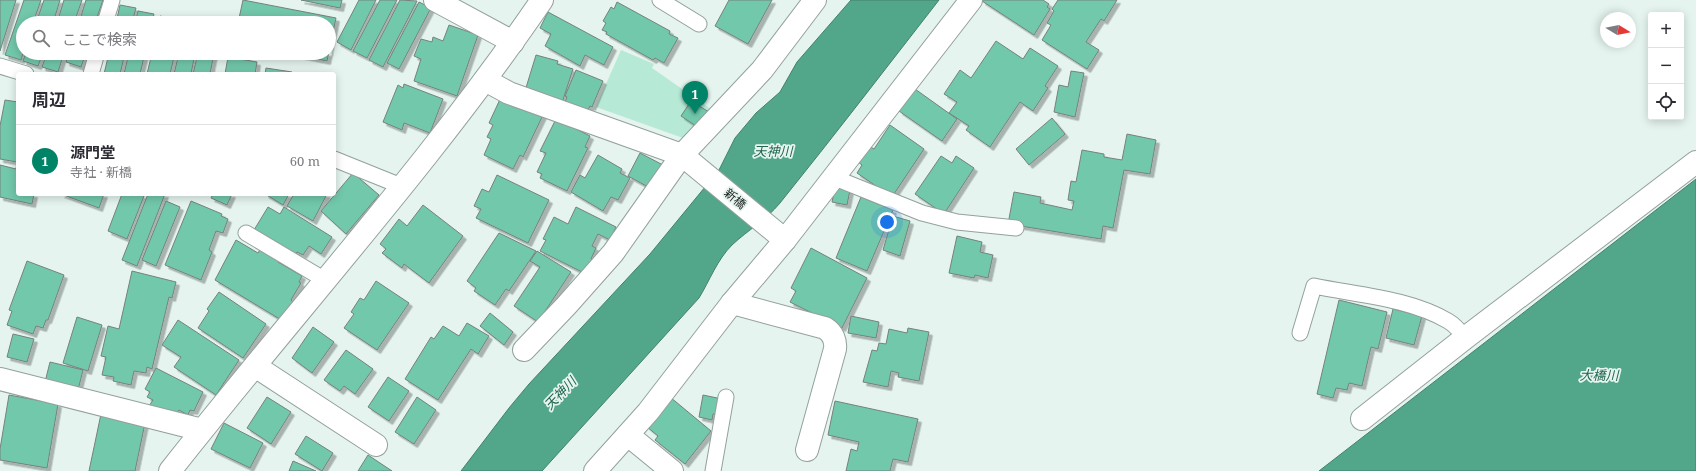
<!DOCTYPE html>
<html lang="ja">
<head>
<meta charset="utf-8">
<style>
  body { margin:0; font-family:"Noto Serif","Noto Sans JP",serif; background:#f2f2f3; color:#2b2b33 }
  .controls { position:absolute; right:12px; top:12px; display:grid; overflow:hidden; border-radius:4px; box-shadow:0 2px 10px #0003 }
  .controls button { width:36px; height:36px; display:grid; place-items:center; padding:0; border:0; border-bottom:1px solid #e1e1e2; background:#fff; color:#2b2b33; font:20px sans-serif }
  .compass { position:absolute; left:1600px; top:12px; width:36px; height:36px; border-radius:50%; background:#fff; box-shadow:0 2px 10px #0003; rotate:100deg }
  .you { position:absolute; left:887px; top:222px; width:14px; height:14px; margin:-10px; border:3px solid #fff; border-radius:50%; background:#1a73e8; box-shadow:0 0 0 6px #1a73e833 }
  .badge { display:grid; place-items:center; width:26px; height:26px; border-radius:50%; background:#008366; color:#fff; font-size:13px; font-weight:700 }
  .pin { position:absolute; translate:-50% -33px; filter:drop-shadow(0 1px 2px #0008) }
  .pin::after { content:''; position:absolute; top:21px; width:14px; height:12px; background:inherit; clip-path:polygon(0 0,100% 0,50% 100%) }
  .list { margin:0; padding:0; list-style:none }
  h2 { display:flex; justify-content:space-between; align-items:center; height:52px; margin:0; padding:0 16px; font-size:17px }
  h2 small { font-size:13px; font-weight:400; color:#7c7c81 }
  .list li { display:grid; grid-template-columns:26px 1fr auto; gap:12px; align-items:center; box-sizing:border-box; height:72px; padding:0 16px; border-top:1px solid #e1e1e2 }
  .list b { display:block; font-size:15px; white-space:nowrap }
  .list p { margin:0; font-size:13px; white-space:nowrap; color:#7c7c81 }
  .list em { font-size:13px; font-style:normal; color:#7c7c81 }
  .icon { flex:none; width:22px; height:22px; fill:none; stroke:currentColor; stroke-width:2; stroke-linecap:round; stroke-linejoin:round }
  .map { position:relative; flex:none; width:1696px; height:471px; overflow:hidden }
  .search { position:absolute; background:#fff; box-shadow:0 2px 10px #0003; left:16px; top:16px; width:320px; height:44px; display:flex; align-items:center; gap:10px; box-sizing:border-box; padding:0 14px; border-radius:22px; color:#7c7c81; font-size:15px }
  .panel { position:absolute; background:#fff; box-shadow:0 2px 10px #0003; left:16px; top:72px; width:320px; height:124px; border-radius:4px }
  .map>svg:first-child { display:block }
  .green { fill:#b6ead6 }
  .water { fill:#52a78b; stroke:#43806c }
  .building { fill:#72c8ab; stroke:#74827c; filter:url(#shadow) }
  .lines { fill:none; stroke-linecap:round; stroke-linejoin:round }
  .lane-casing { stroke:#93a19c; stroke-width:17 }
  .street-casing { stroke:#93a19c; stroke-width:24 }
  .lane { stroke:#fff; stroke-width:15 }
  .street { stroke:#fff; stroke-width:22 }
  .labels { text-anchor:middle; stroke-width:3.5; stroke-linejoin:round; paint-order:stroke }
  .street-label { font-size:12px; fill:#202624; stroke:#e5f4ee }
  .water-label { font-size:13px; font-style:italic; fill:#236551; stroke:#e5f4ee }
</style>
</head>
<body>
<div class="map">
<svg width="1696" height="471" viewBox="0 0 1696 471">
  <defs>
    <filter id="shadow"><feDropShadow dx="3.5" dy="3.5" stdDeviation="0" flood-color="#0004"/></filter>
  </defs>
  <rect width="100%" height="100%" fill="#e5f4ee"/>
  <path class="green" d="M621 50 654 64 652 68 715 112 683 138 596 107Z"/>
  <g class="water">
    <path d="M851 0H939C886 68 834 136 780 203 766 220 748 230 732 245 717 260 710 280 699 298L542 471H461L509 408 529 384 650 254 719 170 735 138 756 113 780 92 797 62Z"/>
    <path d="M1696 179V471H1319Z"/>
  </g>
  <g class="building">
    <path d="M0 0H16L0 51Z"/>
    <path d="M24 0H41L33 23H23V53L21 60 5 55Z"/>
    <path d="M44 0H60L53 23H36Z"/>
    <path d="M64 0H82L74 23H57Z"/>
    <path d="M86 0H103L95 23H79Z"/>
    <path d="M243 0 336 18 327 61 288 53H329V23H238Z"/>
    <path d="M301 0H342L340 8Z"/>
    <path d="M359 0H376L351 50 337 42Z"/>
    <path d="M380 0H397L367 58 353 51Z"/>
    <path d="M400 0 417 1 383 67 369 60Z"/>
    <path d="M729 0H772L748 44 715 26Z"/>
    <path d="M983 0H1043L1049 4 1047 7 1050 9 1034 35 982 1Z"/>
    <path d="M1058 0H1117L1104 21 1101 19 1086 42 1099 50 1087 69 1042 40 1051 25 1047 23 1054 11 1052 9Z"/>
    <path d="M419 2 431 8 399 69 387 63Z"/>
    <path d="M617 2 670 31 669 34 678 38 664 63 655 58 653 60 606 34 607 32 602 30 606 23 603 21 611 7 614 9Z"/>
    <path d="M120 5 136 8 132 23H116Z"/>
    <path d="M138 11 154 14 152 23H135Z"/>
    <path d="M548 12 613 47 604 65 585 55 580 66 545 46 551 34 540 28Z"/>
    <path d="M160 16 182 21V23H158Z"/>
    <path d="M449 25 478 35 457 96 414 81 421 59 414 56 421 39 432 42 433 37 443 41Z"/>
    <path d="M996 41 1023 59 1030 48 1058 66 1045 86 1048 88 1033 111 1020 102 990 147 966 130 969 126 949 113 957 102 944 94 960 70 971 78Z"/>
    <path d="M26 53H43L38 66 23 61Z"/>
    <path d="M47 53H64L58 72 42 67Z"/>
    <path d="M69 53H86L81 67 66 62Z"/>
    <path d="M109 53H125L120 74H104Z"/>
    <path d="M129 53H145L140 74H124Z"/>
    <path d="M152 53H175L170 74H147Z"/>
    <path d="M179 53H195L191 74H174Z"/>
    <path d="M198 53H214L210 74H193Z"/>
    <path d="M536 55 558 61 557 64 573 69 562 103 525 91Z"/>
    <path d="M228 57 257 62 255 74H225Z"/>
    <path d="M266 68 292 72V74H265Z"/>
    <path d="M576 70 603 81 592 107 590 106 587 112 565 102 567 97 565 96Z"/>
    <path d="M1071 71 1084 73 1075 117 1054 112 1059 85 1068 87Z"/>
    <path d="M404 84 443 99 430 133 404 123 402 130 383 122 398 85 403 88Z"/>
    <path d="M915 89 957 119 942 141 899 111Z"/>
    <path d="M502 95 543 115 523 157 520 155 513 169 484 155 491 139 487 137 493 125 489 123Z"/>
    <path d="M5 100 18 102V194H34L32 204 0 197V165L16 169 17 162 0 159V126Z"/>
    <path d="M691 101 709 112 699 128 681 116Z"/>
    <path d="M1052 118 1065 134 1029 165 1016 149Z"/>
    <path d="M556 119 590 136 585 147 588 148 567 191 540 178 542 174 537 172 546 153 540 151Z"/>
    <path d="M890 125 924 149 892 197 857 173 862 165 858 162 869 146 874 149Z"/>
    <path d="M1127 134 1156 140 1150 174 1124 170 1113 228 1103 226 1101 239 1008 224 1014 192 1041 197 1040 203 1072 210 1074 201 1068 200 1071 181 1076 182 1082 150 1104 154V157L1122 160Z"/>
    <path d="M640 153 663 165 650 188 628 176Z"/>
    <path d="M598 155 622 169 620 173 630 178 618 200 611 197 603 211 571 192 580 175 585 178Z"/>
    <path d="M941 156 952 163 956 156 974 168 944 214 915 194Z"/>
    <path d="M353 173 379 195 346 234 321 211Z"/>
    <path d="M497 175 549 200 528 243 476 218 481 209 474 206 482 189 489 192Z"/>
    <path d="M835 187 850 190 847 205 832 202Z"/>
    <path d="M61 194H104L99 208Z"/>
    <path d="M122 194H138L144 196 127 239 108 231Z"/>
    <path d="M148 194H165L137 266 122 260Z"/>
    <path d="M213 194H232L227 205 211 198Z"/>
    <path d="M265 194H289L283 205Z"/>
    <path d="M294 194H327L313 221 287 206Z"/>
    <path d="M861 197 893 210 867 271 836 258Z"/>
    <path d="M166 201 180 207 156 266 142 260Z"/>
    <path d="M191 201 222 214 221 216 228 219 223 233 216 231 209 250 212 252 201 280 165 265Z"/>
    <path d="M423 205 463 236 429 283 404 264 402 268 382 253 386 249 380 244 399 219 407 226Z"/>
    <path d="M268 207 280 214 284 207 332 237 321 254 309 246 303 255 297 252 295 255 254 230Z"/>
    <path d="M576 207 616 227 610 240 598 234 592 246 596 248 591 259 593 260 586 274 540 251 546 240 543 239 554 217 568 224Z"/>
    <path d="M893 216 910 221 900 256 883 250Z"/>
    <path d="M499 233 536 251 509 291 506 289 495 305 474 291 476 288 467 281Z"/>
    <path d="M957 236 982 242 980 252 993 255 988 278 975 275 974 278 949 273Z"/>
    <path d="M236 240 258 253 261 248 280 259 278 262 302 276 299 282 301 283 291 300 293 302 283 321 215 280Z"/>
    <path d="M811 248 867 278 842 328 790 302 796 291 791 288Z"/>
    <path d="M537 251 571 272 538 322 514 306 540 267 530 261Z"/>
    <path d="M27 261 64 275 48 320H46L43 328 36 326 33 334 7 325 12 311 9 310Z"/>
    <path d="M132 271 176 282 172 298 169 297 152 369 147 367 146 373 134 371 131 385 113 381 114 377 102 375 106 357 101 356 108 326 119 329Z"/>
    <path d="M376 281 409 303 377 350 344 328 354 314 351 312 360 298 364 300Z"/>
    <path d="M219 292 266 324 243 358 198 328 209 311 207 309Z"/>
    <path d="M1339 300 1387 312 1378 349 1371 347 1362 386 1349 383 1347 390 1336 388 1333 398 1317 394Z"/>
    <path d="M1393 309 1422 316 1414 345 1386 338Z"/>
    <path d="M490 313 513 332 504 345 480 326Z"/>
    <path d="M851 316 879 322 876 338 848 333Z"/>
    <path d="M77 317 102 325 88 371 63 363Z"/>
    <path d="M178 320 239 360 216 395 174 367 181 357 162 345Z"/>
    <path d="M467 323 489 336 478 354 471 349 438 400 405 379 431 337 434 339 443 326 459 336Z"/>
    <path d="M313 327 334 342 312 373 292 358Z"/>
    <path d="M908 328 929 332 919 381 898 377 899 373 891 371 888 387 863 382 872 350 877 351 879 343 886 344 889 329 907 333Z"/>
    <path d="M13 334 34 339 27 362 7 357Z"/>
    <path d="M346 350 373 369 355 394 344 386 340 391 324 380Z"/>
    <path d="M50 362 83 370 78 390 45 382Z"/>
    <path d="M156 368 203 392 194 411 190 410 188 415 179 410 176 414 147 409 153 400 147 397 150 392 145 389Z"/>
    <path d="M388 377 409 391 389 421 368 407Z"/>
    <path d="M9 395 58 404 47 468 0 460V449Z"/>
    <path d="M703 395 722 399 718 415 713 414 712 420 699 417Z"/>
    <path d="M267 397 291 412 271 444 247 428Z"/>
    <path d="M417 397 436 410 414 444 395 432Z"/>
    <path d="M670 397 711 431 685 464 655 440 658 436 646 426Z"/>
    <path d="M835 401 918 419 908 462 893 459 890 471H846L851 449 857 451 859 442 828 435Z"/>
    <path d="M101 414 145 423 135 471H89Z"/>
    <path d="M224 423 263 443 250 468 211 449Z"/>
    <path d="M306 436 333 453 322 471 295 454Z"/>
    <path d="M368 455 392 471H358Z"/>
    <path d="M293 461 316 471H289Z"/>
  </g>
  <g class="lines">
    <g class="lane-casing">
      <g id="lane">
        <path d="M660 0 699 24"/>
        <path d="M105 23 112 0"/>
        <path d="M0 66 26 74"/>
        <path d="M91 74 97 53"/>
        <path d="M334 159 401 186"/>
        <path d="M835 178 922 213 957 222 1016 228"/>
        <path d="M246 233 325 280"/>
        <path d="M1300 333 1314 286C1357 295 1409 298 1448 321 1455 325 1460 331 1465 338"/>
        <path d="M713 471 726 397"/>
      </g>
    </g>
    <g class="street-casing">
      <g id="street">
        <path d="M435 0 513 42"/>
        <path d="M485 80 509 93 682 155 785 240"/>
        <path d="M732 303 825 328C833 333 836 341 835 349L807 450"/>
        <path d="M524 350 566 306 613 253 682 155 762 70 815 0"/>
        <path d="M255 366 376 445"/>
        <path d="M0 379 202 430"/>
        <path d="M1362 419 1465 338 1696 162"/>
        <path d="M628 435 672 471"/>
        <path d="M170 471C293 314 429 165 542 0"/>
        <path d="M595 471 648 412 732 303 785 240 971 0"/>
      </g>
    </g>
    <use href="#lane" class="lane"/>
    <use href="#street" class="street"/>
  </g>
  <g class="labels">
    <g class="street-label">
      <text transform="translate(735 199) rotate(40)" y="4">新橋</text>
    </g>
    <g class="water-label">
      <text x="773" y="156">天神川</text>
      <text x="1599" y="380">大橋川</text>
      <text transform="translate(560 393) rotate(-46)" y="5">天神川</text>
    </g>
  </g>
</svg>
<div class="controls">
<button>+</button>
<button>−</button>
<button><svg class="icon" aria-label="locate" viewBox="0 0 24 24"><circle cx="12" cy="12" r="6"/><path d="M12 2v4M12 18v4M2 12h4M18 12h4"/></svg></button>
</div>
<svg class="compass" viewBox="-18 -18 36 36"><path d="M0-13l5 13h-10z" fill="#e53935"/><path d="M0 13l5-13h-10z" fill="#7c7c81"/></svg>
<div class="you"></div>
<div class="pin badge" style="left:695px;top:114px">1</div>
<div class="search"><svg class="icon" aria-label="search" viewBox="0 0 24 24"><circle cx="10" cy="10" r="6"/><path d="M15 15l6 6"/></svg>ここで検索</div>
<section class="panel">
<h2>周辺<small></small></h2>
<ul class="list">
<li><span class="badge">1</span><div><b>源門堂</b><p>寺社 · 新橋</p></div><em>60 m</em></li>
</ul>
</section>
</div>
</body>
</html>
